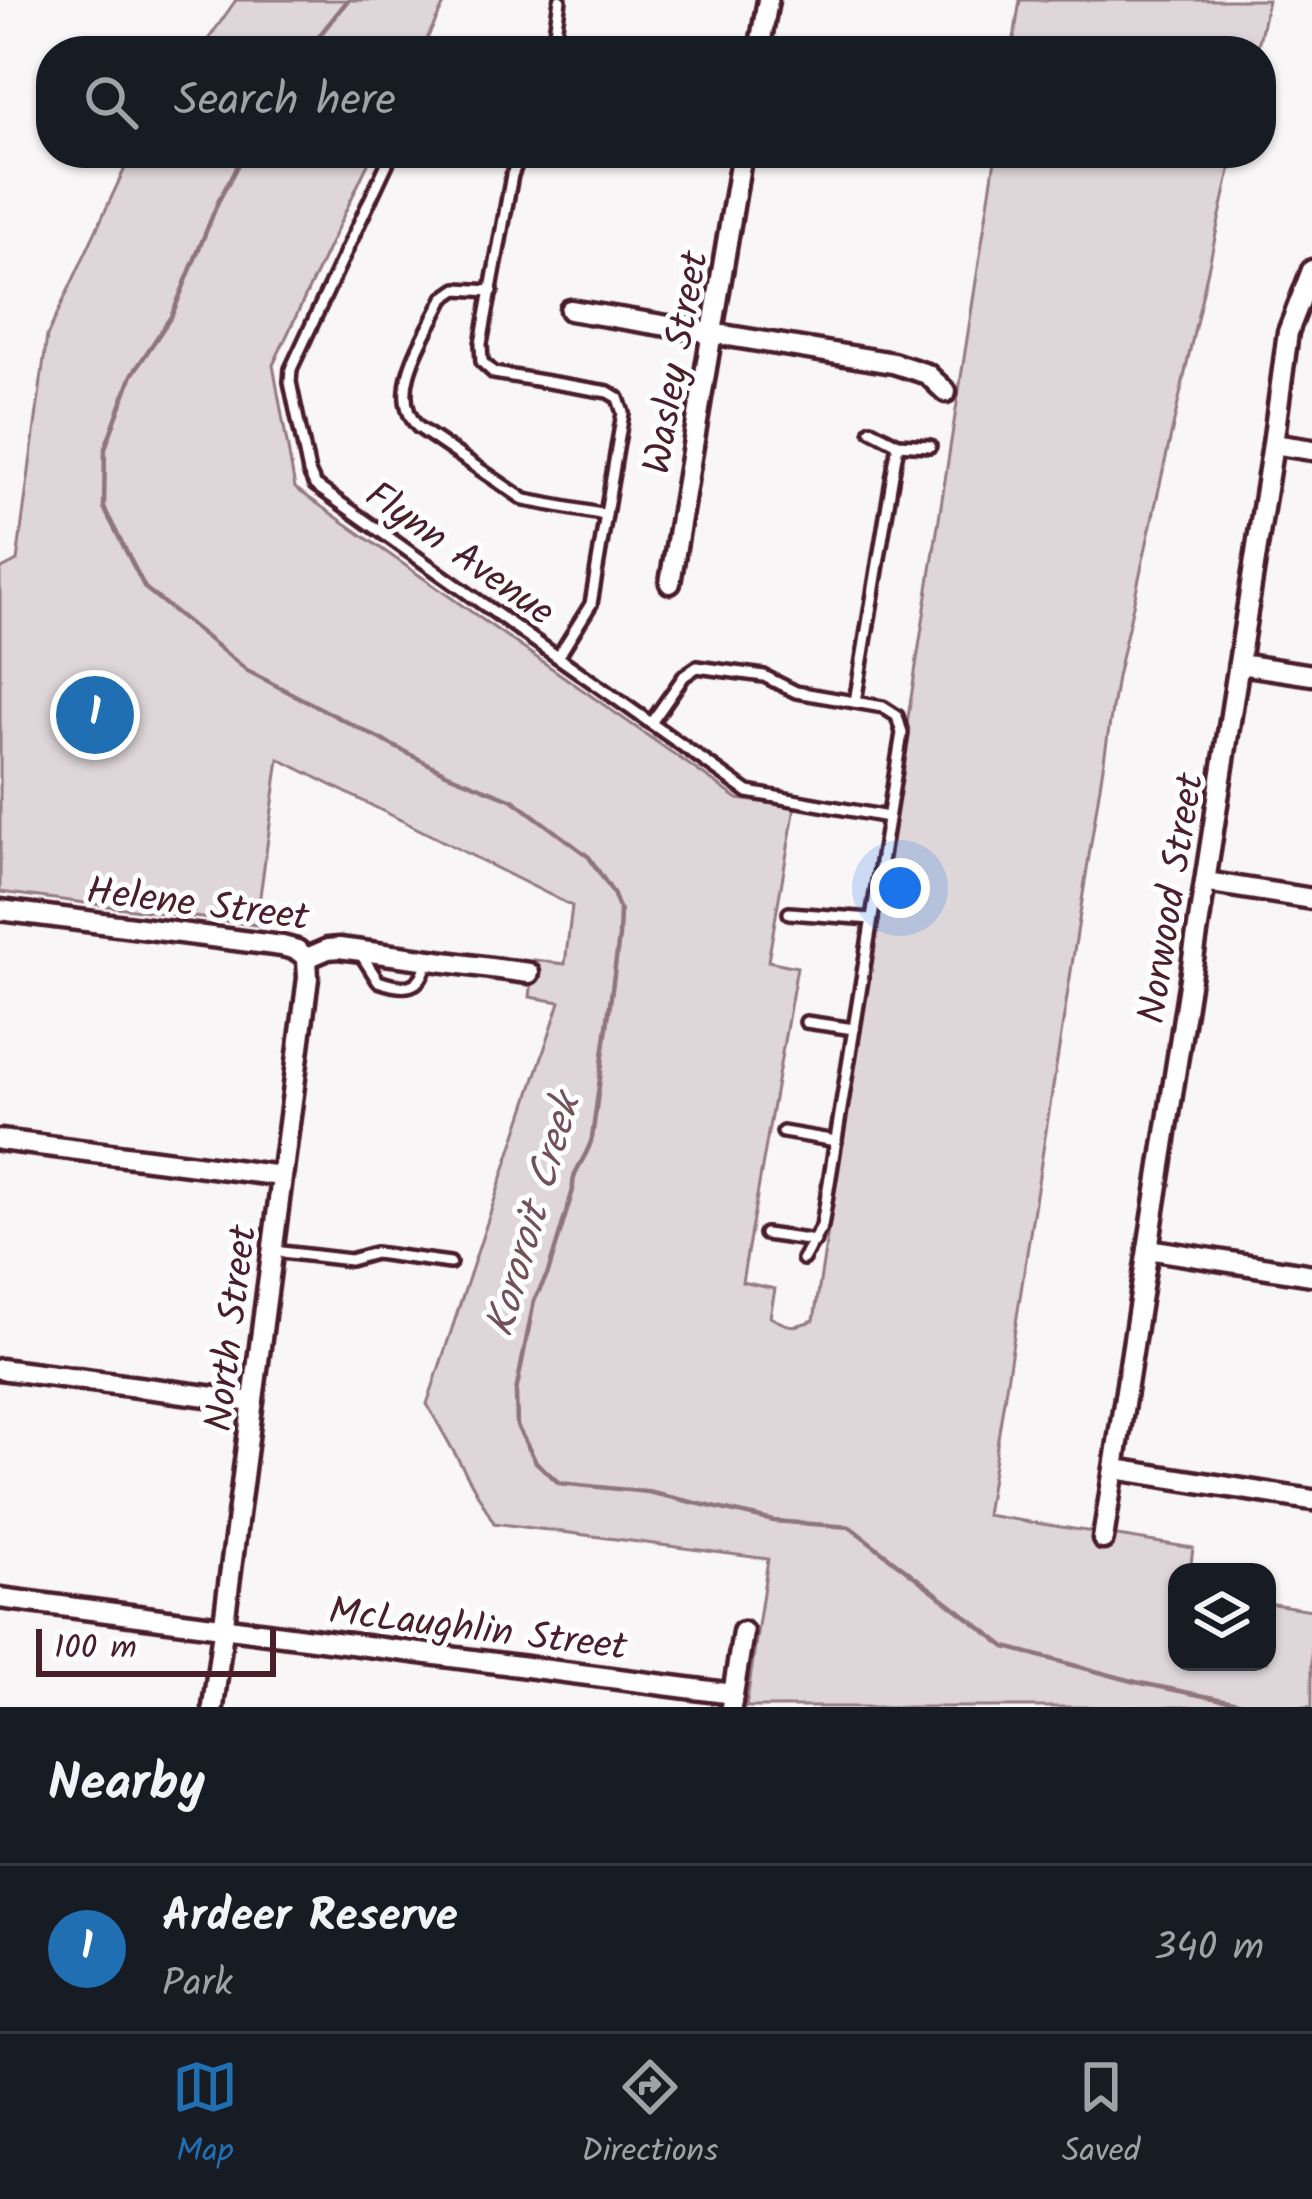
<!DOCTYPE html>
<html lang="en">
<head>
<meta charset="utf-8">
<style>
  body { margin:0; font-family:Kalam,sans-serif; background:#242831; color:#f1f3f6 }
  .controls { position:absolute; right:36px; bottom:36px; display:grid; overflow:hidden; border-radius:24px; box-shadow:0 3px 9px #0004 }
  .controls button { width:108px; height:108px; display:grid; place-items:center; padding:0; border:0; border-bottom:3px solid #363941; background:#171b24; color:#f1f3f6; font:60px sans-serif }
  .scale { position:absolute; left:36px; bottom:30px; width:240px; box-sizing:border-box; padding-left:12px; border:6px solid #4a1f2b; border-top:0; font-size:33px; line-height:42px; white-space:nowrap; color:#4a1f2b; -webkit-text-stroke:9px #fff; paint-order:stroke }
  .you { position:absolute; left:900px; top:888px; width:42px; height:42px; margin:-30px; border:9px solid #fff; border-radius:50%; background:#1a73e8; box-shadow:0 0 0 18px #1a73e833 }
  .badge { display:grid; place-items:center; width:78px; height:78px; border-radius:50%; background:#1f6fb2; color:#fff; font-size:39px; font-weight:700 }
  .pin { position:absolute; translate:-50% -50%; border:6px solid #fff; box-shadow:0 3px 12px #0006 }
  .list { margin:0; padding:0; list-style:none }
  h2 { display:flex; justify-content:space-between; align-items:center; height:156px; margin:0; padding:0 48px; font-size:51px }
  h2 small { font-size:39px; font-weight:400; color:#9ea1a6 }
  .list li { display:grid; grid-template-columns:78px 1fr auto; gap:36px; align-items:center; box-sizing:border-box; height:168px; padding:0 48px; border-top:3px solid #363941 }
  .list b { display:block; font-size:45px; white-space:nowrap }
  .list p { margin:0; font-size:39px; white-space:nowrap; color:#9ea1a6 }
  .list em { font-size:39px; font-style:normal; color:#9ea1a6 }
  .icon { flex:none; width:66px; height:66px; fill:none; stroke:currentColor; stroke-width:2; stroke-linecap:round; stroke-linejoin:round }
  .map { position:relative; flex:none; width:1312px; height:1707px; overflow:hidden }
  .search { position:absolute; background:#171b24; box-shadow:0 3px 9px #0004; left:36px; right:36px; top:36px; height:132px; display:flex; align-items:center; gap:30px; box-sizing:border-box; padding:0 42px; border-radius:48px; color:#9ea1a6; font-size:45px }
  .sheet { height:324px; background:#171b24 }
  nav { display:flex; justify-content:space-around; align-items:center; box-sizing:border-box; height:168px; border-top:3px solid #363941; background:#171b24; font-size:33px; color:#9ea1a6 }
  nav a { display:grid; justify-items:center; gap:6px }
  nav .on { color:#1f6fb2 }
  .map>svg:first-child { display:block }
  .green { fill:#ded6d9; stroke:#947a82; stroke-width:3 }
  .lines { fill:none; stroke-linecap:round; stroke-linejoin:round }
  .stream { stroke:#8f747b; stroke-width:4.5 }
  .lane-casing { stroke:#4a1f2b; stroke-width:18 }
  .street-casing { stroke:#4a1f2b; stroke-width:27 }
  .lane { stroke:#fff; stroke-width:9 }
  .street { stroke:#fff; stroke-width:18 }
  .labels { text-anchor:middle; stroke-width:10; stroke-linejoin:round; paint-order:stroke }
  .street-label { font-size:39px; fill:#4a1f2b; stroke:#fff }
  .water-label { font-size:42px; font-style:italic; fill:#72515a; stroke:#fff }
</style>
</head>
<body>
<div class="map">
<svg width="1312" height="1707" viewBox="0 0 1312 1707">
  <rect width="100%" height="100%" fill="#f8f6f7"/>
  <filter id="ink" filterUnits="userSpaceOnUse"><feTurbulence type="fractalNoise" baseFrequency=".00833" numOctaves="2"/><feDisplacementMap in="SourceGraphic" scale="24" xChannelSelector="R" yChannelSelector="G"/><feConvolveMatrix kernelMatrix="1 2 1 2 8 2 1 2 1" color-interpolation-filters="sRGB"/></filter>
  <g filter="url(#ink)">
    <g class="green">
      <path d="M236 0H446L421 51H200Z"/>
      <path d="M1020 0H1268L1257 51H1012Z"/>
      <path d="M132 153H373L273 365 295 488 738 799 795 807 768 961 797 967 742 1282 775 1289 770 1317C790 1328 793 1328 814 1320L996 153H1234L1117 677 986 1515 1193 1548 1190 1572H1177V1662H1267V1603L1312 1610V1707H746L768 1559 494 1523 427 1404 560 1002 530 997 534 960 565 964 572 906 279 759 256 925 0 892V570L17 561 47 336Z"/>
    </g>
    <g class="lines">
      <g class="stream">
        <path d="M307 51 348 0"/>
        <path d="M244 153 218 202 172 315 132 375 105 448 104 508 145 588 248 671 448 774 513 800 589 857 613 893 620 911 619 937 592 1138C587 1159 571 1170 573 1190L548 1273 534 1301 516 1392 517 1426 536 1462 559 1483 648 1492 774 1521 850 1527 1006 1647 1136 1682 1243 1704 1245 1707"/>
      </g>
      <g class="lane-casing">
        <g id="lane">
          <path d="M552 51 560 0"/>
          <path d="M392 153 291 369 290 382 309 472 315 485 748 792 888 817"/>
          <path d="M521 153 512 175 481 344 482 362 494 373 608 392 618 398 623 413 591 604 558 657"/>
          <path d="M492 291 457 289 444 298C427 335 385 391 418 427L525 500 606 515"/>
          <path d="M871 430 898 444 930 446"/>
          <path d="M855 702 898 444"/>
          <path d="M651 723 684 676 697 667 764 676 796 692 883 707 897 716 902 733 822 1226 803 1259"/>
          <path d="M789 913 872 919"/>
          <path d="M359 951 378 981C404 990 422 991 427 960"/>
          <path d="M806 1022 854 1029"/>
          <path d="M783 1132 836 1141"/>
          <path d="M765 1234 815 1241"/>
          <path d="M273 1251 350 1260 375 1253 450 1263"/>
        </g>
      </g>
      <g class="street-casing">
        <g id="street">
          <path d="M759 51 768 0"/>
          <path d="M570 310 893 363 927 374 946 392"/>
          <path d="M1273 444 1312 450"/>
          <path d="M670 583 742 153"/>
          <path d="M1239 664 1312 675"/>
          <path d="M1206 882 1312 899"/>
          <path d="M0 910 282 946 297 950 307 958 328 949 339 948 529 973"/>
          <path d="M0 1140 282 1176"/>
          <path d="M1148 1249 1312 1275"/>
          <path d="M0 1369 253 1402"/>
          <path d="M1115 1469 1312 1500"/>
          <path d="M1103 1539 1273 444 1288 332 1312 270"/>
          <path d="M0 1598 733 1694"/>
          <path d="M213 1707 308 978 307 958"/>
          <path d="M731 1707 743 1632"/>
        </g>
      </g>
      <use href="#lane" class="lane"/>
      <use href="#street" class="street"/>
    </g>
  </g>
  <g class="labels">
    <g class="street-label">
      <text transform="translate(674 362) rotate(-80)" y="14">Wasley Street</text>
      <text transform="translate(461 552) rotate(35)" y="14">Flynn Avenue</text>
      <text transform="translate(1169 898) rotate(-81)" y="14">Norwood Street</text>
      <text transform="translate(198 902) rotate(7)" y="14">Helene Street</text>
      <text transform="translate(229 1328) rotate(-83)" y="14">North Street</text>
      <text transform="translate(478 1627) rotate(7)" y="14">McLaughlin Street</text>
    </g>
    <g class="water-label">
      <text transform="translate(531 1215) rotate(-74)" y="15">Kororoit Creek</text>
    </g>
  </g>
</svg>
<div class="controls">
<button><svg class="icon" aria-label="layers" viewBox="0 0 24 24"><path d="M12 4l9 5-9 5-9-5zM3 14l9 5 9-5"/></svg></button>
</div>
<div class="scale">100 m</div>
<div class="you"></div>
<div class="pin badge" style="left:95px;top:715px">1</div>
<div class="search"><svg class="icon" aria-label="search" viewBox="0 0 24 24"><circle cx="10" cy="10" r="6"/><path d="M15 15l6 6"/></svg>Search here</div>
</div>
<section class="sheet">
<h2>Nearby<small></small></h2>
<ul class="list">
<li><span class="badge">1</span><div><b>Ardeer Reserve</b><p>Park</p></div><em>340 m</em></li>
</ul>
</section>
<nav>
<a class="on"><svg class="icon" aria-label="map" viewBox="0 0 24 24"><path d="M3 6l6-2 6 2 6-2v14l-6 2-6-2-6 2zM9 4v14M15 6v14"/></svg>Map</a>
<a><svg class="icon" aria-label="directions" viewBox="0 0 24 24"><path d="M12 3l9 9-9 9-9-9zM9 14v-3h6M13 9l2 2-2 2"/></svg>Directions</a>
<a><svg class="icon" aria-label="saved" viewBox="0 0 24 24"><path d="M7 4h10v16l-5-4-5 4z"/></svg>Saved</a>
</nav>
</body>
</html>
